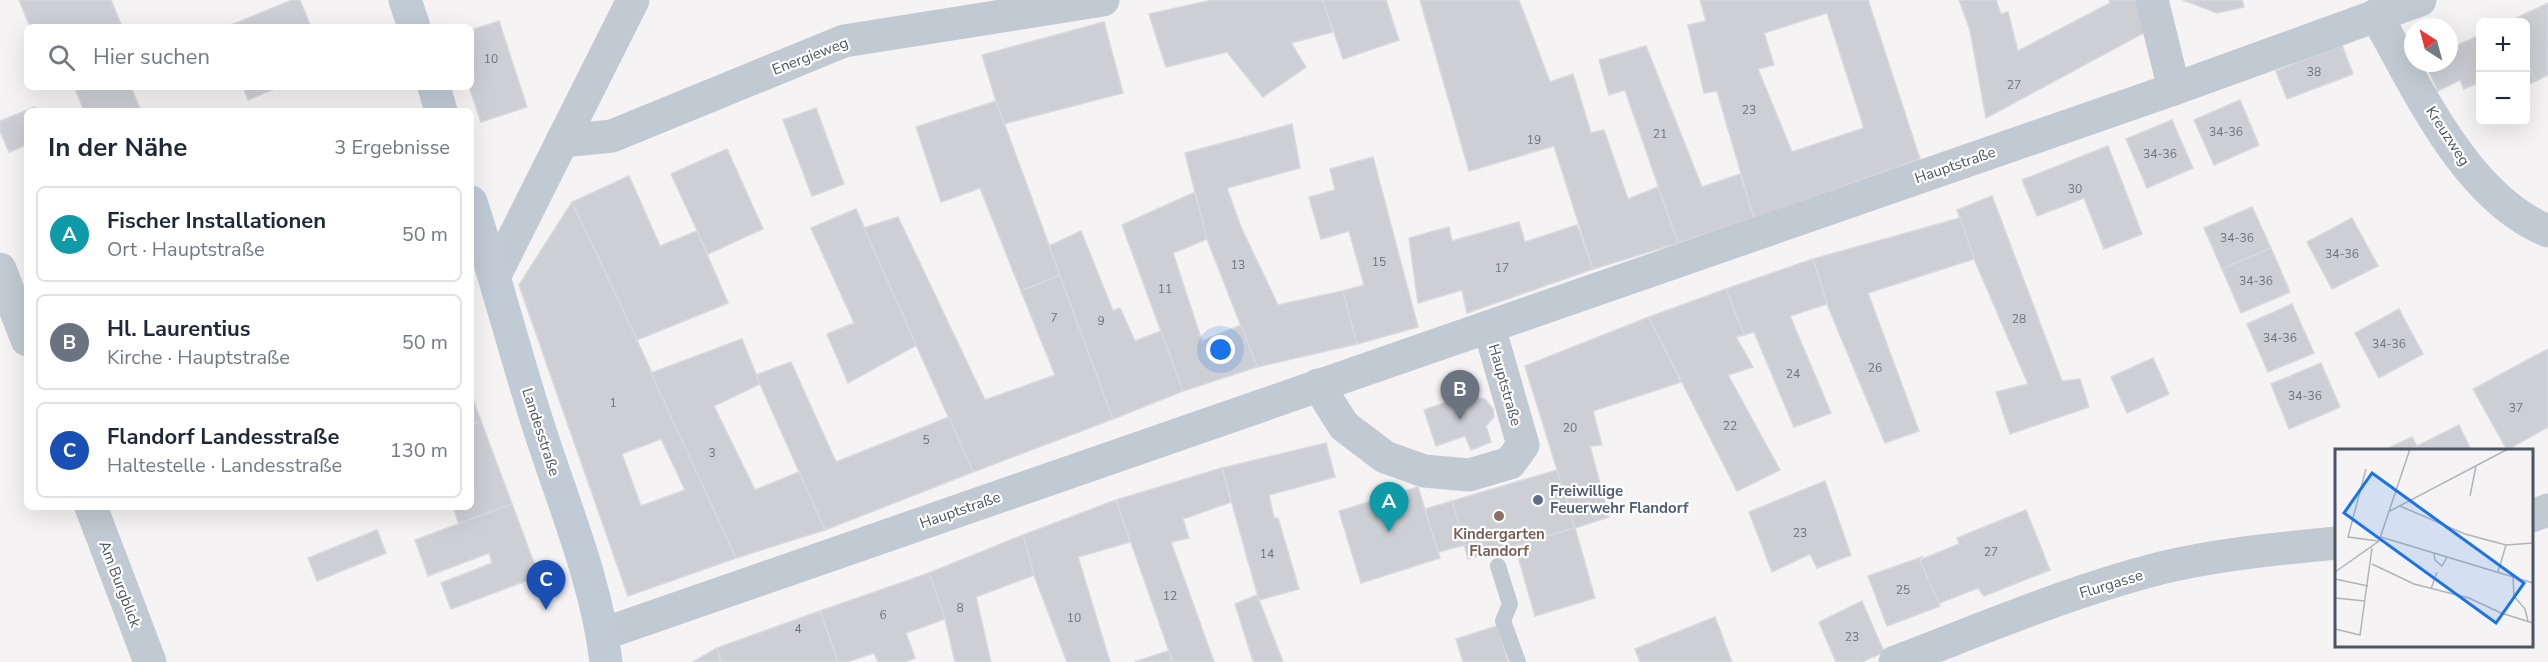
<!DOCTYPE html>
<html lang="de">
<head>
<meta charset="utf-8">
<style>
  body { margin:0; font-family:"Nunito Sans",sans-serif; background:#f6f6f7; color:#1f2937 }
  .controls { position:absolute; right:18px; top:18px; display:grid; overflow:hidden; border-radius:9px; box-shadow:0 6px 24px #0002 }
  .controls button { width:54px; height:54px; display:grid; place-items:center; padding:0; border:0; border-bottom:2px solid #e0e1e3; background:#fff; color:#1f2937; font:30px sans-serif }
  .compass { position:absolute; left:2404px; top:18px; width:54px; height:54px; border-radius:50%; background:#fff; box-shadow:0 6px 24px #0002; rotate:324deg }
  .you { position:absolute; left:1221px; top:350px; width:21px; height:21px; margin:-15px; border:4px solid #fff; border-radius:50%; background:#1a73e8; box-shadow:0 0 0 9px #1a73e833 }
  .badge { display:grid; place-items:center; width:39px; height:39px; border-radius:50%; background:#1a73e8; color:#fff; font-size:20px; font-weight:700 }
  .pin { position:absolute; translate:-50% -50px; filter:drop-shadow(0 2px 3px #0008) }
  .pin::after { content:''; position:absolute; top:32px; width:21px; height:18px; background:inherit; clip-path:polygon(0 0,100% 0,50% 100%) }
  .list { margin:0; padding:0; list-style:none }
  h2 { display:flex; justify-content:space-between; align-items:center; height:78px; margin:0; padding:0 24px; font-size:26px }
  h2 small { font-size:20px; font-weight:400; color:#747a83 }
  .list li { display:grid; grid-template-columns:39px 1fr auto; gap:18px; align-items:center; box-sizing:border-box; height:96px; margin:0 12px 12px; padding:0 12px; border:2px solid #e0e1e3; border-radius:9px }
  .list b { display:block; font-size:22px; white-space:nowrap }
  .list p { margin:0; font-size:20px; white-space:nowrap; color:#747a83 }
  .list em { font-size:20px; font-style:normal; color:#747a83 }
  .icon { flex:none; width:33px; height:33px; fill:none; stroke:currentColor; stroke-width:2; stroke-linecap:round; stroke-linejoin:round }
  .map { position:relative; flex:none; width:2548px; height:662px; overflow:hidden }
  .search { position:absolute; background:#fff; box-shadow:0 6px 24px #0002; left:24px; top:24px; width:450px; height:66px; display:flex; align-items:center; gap:15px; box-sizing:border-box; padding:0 21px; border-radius:9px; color:#747a83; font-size:22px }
  .panel { position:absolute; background:#fff; box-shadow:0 6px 24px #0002; left:24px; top:108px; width:450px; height:402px; border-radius:9px }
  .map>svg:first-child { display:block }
  .building { fill:#cdcfd5; stroke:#d7d9de; stroke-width:1.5; fill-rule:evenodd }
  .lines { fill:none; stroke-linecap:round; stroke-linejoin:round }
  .service { stroke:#c1cad2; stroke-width:16 }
  .minor { stroke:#c1cad2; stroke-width:33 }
  .tertiary { stroke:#c1cad2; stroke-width:33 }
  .secondary { stroke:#c1cbd6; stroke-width:33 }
  .service-dot { fill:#5c6f8a; stroke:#fff; stroke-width:2 }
  .education-dot { fill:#8d6e63; stroke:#fff; stroke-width:2 }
  .labels { text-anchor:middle; stroke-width:4.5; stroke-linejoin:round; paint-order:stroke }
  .number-label { font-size:12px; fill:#6b747e }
  .street-label { font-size:15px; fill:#4a5661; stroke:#fff }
  .service-label { font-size:15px; font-weight:bold; fill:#4e5e75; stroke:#fff; text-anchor:start }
  .education-label { font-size:15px; font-weight:bold; fill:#785e54; stroke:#fff }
  .inset-road { fill:none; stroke:#b1b4b9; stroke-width:1.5 }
  .view { fill:#1a73e8; fill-opacity:0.15; stroke:#1a73e8; stroke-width:3 }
  .inset-edge { fill:none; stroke:#4a5661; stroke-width:3 }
</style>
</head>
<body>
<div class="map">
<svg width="2548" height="662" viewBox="0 0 2548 662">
  <rect width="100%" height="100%" fill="#f5f3f3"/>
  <g class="building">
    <path d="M19 0H111L122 27H30Z"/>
    <path d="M292 0H300L311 27H226Z"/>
    <path d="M1212 0H1323L1333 32 1291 43 1306 67 1263 97 1227 52 1166 67 1149 14Z"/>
    <path d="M1323 0H1386L1399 40 1343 59Z"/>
    <path d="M1420 0H1519L1550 82 1573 74 1591 133 1604 130 1628 199 1658 187 1678 243 1593 269 1554 146 1469 171Z"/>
    <path d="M1700 0H1868L1920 159 1754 218 1717 91 1704 93 1688 25 1706 21ZM1827 13 1864 128 1792 152 1758 69 1774 65 1764 33Z"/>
    <path d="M1959 0H1996L2001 14 2008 12 2018 51 2110 3 2109 0H2142L2153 28 1986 118 1970 30Z"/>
    <path d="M2183 0H2242L2244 7 2217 13Z"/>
    <path d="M2548 3V75L2536 81 2526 60V22H2508Z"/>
    <path d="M499 21 527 107 481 122 469 87 471 30Z"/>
    <path d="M1104 22 1123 93 1003 124 982 55Z"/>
    <path d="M2480 35V82L2464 89 2460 80 2438 91 2425 63H2449V49Z"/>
    <path d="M2342 45 2353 74 2287 99 2276 71Z"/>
    <path d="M1646 46 1702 187 1740 174 1754 218 1678 243 1625 90 1609 95 1599 60Z"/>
    <path d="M2526 60 2536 81 2526 86Z"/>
    <path d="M87 87H131L141 111H84L76 91Z"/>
    <path d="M243 87H279L248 100Z"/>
    <path d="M2240 100 2259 145 2214 165 2194 120Z"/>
    <path d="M996 101 1060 275 1021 291 980 188 941 202 916 127Z"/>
    <path d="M35 107 37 111H27V145L9 152 0 131V121Z"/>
    <path d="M816 108 844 184 812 196 783 120Z"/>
    <path d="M2172 120 2193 168 2147 188 2126 139Z"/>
    <path d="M1292 124 1300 168 1227 188 1241 227 1278 305 1343 291 1357 344 1257 367 1207 239 1185 153Z"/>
    <path d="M2108 146 2142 234 2104 249 2084 198 2037 216 2022 180Z"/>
    <path d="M727 149 763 229 708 254 671 174Z"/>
    <path d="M1373 157 1418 327 1357 344 1343 291 1364 285 1349 231 1321 239 1309 197 1335 190 1330 169Z"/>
    <path d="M629 176 660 246 697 231 728 303 637 340 572 202Z"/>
    <path d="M1195 192 1207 239 1173 253 1202 341 1241 325 1257 367 1183 391 1122 225Z"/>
    <path d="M1992 196 2062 381 2080 379 2089 407 2010 434 1996 392 2028 384 1974 259 1957 210Z"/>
    <path d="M572 202 637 340 736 558 628 596 519 285ZM661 439 685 490 641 506 622 454Z"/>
    <path d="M2252 207 2271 248 2222 269 2204 228Z"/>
    <path d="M856 209 917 345 848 383 827 334 854 323 811 228Z"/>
    <path d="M898 217 985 400 1055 375 1021 291 1060 275 1113 419 973 472 864 228Z"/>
    <path d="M1960 218 1974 259 1868 293 1919 431 1885 443 1827 304 1813 259Z"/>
    <path d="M2352 218 2378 266 2332 289 2307 242Z"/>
    <path d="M1519 222 1525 242 1577 225 1593 269 1467 313 1462 290 1418 303 1409 238 1449 227 1452 241Z"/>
    <path d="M1081 231 1113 311 1120 308 1135 341 1161 331 1183 391 1113 419 1049 246Z"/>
    <path d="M2271 248 2290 292 2241 313 2222 269Z"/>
    <path d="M1813 259 1827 304 1790 316 1831 413 1794 427 1754 332 1744 335 1726 289Z"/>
    <path d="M1726 289 1744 335 1736 337 1753 367 1728 375 1780 470 1737 491 1649 317Z"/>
    <path d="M2292 304 2314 353 2268 372 2247 324Z"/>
    <path d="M2399 309 2423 354 2379 378 2355 333Z"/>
    <path d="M1649 317 1681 382 1593 411 1602 445 1590 446 1609 517 1575 528 1525 366Z"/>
    <path d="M742 339 760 384 714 406 755 490 799 472 825 530 736 558 651 373Z"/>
    <path d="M2548 349V427L2507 450 2473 389Z"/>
    <path d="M2153 358 2169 394 2127 413 2111 377Z"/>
    <path d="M791 362 836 462 949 417 973 472 825 530 756 375Z"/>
    <path d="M2321 363 2340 407 2289 429 2271 384Z"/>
    <path d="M1476 392 1479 398 1485 399 1493 409 1494 417 1486 426 1491 442 1471 450 1465 436 1436 446 1424 410Z"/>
    <path d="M471 393 481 421 471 425Z"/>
    <path d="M481 421 512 504 459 524 453 507H471V425Z"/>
    <path d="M2459 425 2471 450H2419L2417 446Z"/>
    <path d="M2412 437 2419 450H2384Z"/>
    <path d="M1326 443 1335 477 1269 495 1274 518H1278L1299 589 1259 600 1222 468Z"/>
    <path d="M1222 468 1231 502 1183 519 1189 538 1171 542 1214 662H1173L1116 500Z"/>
    <path d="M1557 470 1575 528 1468 559 1452 501Z"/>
    <path d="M1825 481 1851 555 1817 568 1810 554 1772 572 1749 512Z"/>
    <path d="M1418 487 1440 558 1361 583 1339 511Z"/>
    <path d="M1116 500 1130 542 1078 557 1110 662H1067L1034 575 1023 535Z"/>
    <path d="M1452 501 1465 545 1438 552 1425 509Z"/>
    <path d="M512 504 539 576 451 609 441 583 492 563 489 553 428 576 415 540Z"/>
    <path d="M2026 510 2050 570 1984 596 1978 588 1937 604 1920 560 1959 544 1957 538Z"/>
    <path d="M1575 528 1595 598 1535 616 1515 546Z"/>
    <path d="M377 530 386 553 317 581 308 558Z"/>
    <path d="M1023 535 1034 575 976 597 991 662H955L945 619 929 573Z"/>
    <path d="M1922 557 1920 560 1940 606 1887 626 1868 576Z"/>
    <path d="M929 573 945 619 906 633 915 658 905 662H878L874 653 847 662H838L820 611Z"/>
    <path d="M1257 595 1259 600 1283 662H1254L1252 658 1235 604Z"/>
    <path d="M1862 601 1884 652 1862 662H1836L1819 622Z"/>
    <path d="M820 611 838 662H721L717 648Z"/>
    <path d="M1715 617 1732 662H1640L1635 649Z"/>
    <path d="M1497 626 1508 662H1463L1456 639Z"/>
    <path d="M717 648 721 662H693Z"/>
    <path d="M1168 651 1173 662H1134Z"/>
  </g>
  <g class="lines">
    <path class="service" d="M1498 566 1510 604 1503 621 1518 662"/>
    <g class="minor">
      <path d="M2152 0 2174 89"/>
      <path d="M2376 15C2418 89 2466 198 2548 231"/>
      <path d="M562 141 612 136 844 41 1103 0"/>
      <path d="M0 269 27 340"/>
      <path d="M1318 385 1344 426 1385 457 1424 471 1469 475 1510 463 1523 445 1489 327"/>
      <path d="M91 507 150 662"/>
      <path d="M2532 516 2548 510"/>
      <path d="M603 634 2174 89 2420 0"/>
      <path d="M1895 662C1982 629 2070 591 2161 568 2218 554 2278 549 2336 543"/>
    </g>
    <path class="tertiary" d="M495 275 633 0"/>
    <g class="secondary">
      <path d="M405 0 414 27"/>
      <path d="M434 87 441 111"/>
      <path d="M471 202C494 272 512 342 534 412 559 494 596 576 606 662"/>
    </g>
  </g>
  <circle class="service-dot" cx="1538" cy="500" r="6"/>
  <circle class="education-dot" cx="1499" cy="516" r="6"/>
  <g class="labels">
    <g class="number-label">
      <text x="491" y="63">10</text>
      <text x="2314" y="76">38</text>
      <text x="2014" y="89">27</text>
      <text x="1749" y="114">23</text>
      <text x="2226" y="136">34-36</text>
      <text x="1660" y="138">21</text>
      <text x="1534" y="144">19</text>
      <text x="2160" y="158">34-36</text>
      <text x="2075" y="193">30</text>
      <text x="2237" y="242">34-36</text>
      <text x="2342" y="258">34-36</text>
      <text x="1379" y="266">15</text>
      <text x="1238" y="269">13</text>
      <text x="1502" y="272">17</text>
      <text x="2256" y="285">34-36</text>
      <text x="1165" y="293">11</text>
      <text x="1054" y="322">7</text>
      <text x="2019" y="323">28</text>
      <text x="1101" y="325">9</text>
      <text x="2280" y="342">34-36</text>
      <text x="2389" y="348">34-36</text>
      <text x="1875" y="372">26</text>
      <text x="1793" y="378">24</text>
      <text x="2305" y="400">34-36</text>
      <text x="613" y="407">1</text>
      <text x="2516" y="412">37</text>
      <text x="1730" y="430">22</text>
      <text x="1570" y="432">20</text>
      <text x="926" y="444">5</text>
      <text x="712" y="457">3</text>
      <text x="1800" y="537">23</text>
      <text x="1991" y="556">27</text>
      <text x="1267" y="558">14</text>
      <text x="1903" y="594">25</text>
      <text x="1170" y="600">12</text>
      <text x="960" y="612">8</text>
      <text x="883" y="619">6</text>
      <text x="1074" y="622">10</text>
      <text x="798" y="633">4</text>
      <text x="1852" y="641">23</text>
    </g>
    <g class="street-label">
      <text transform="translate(810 56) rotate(-21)" y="5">Energieweg</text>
      <text transform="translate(2448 136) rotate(57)" y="5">Kreuzweg</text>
      <text transform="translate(1955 165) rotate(-19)" y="5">Hauptstraße</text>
      <text transform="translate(1505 385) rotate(74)" y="5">Hauptstraße</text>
      <text transform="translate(541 432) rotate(72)" y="5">Landesstraße</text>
      <text transform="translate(960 510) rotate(-19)" y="5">Hauptstraße</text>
      <text transform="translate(120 584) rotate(69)" y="5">Am Burgblick</text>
      <text transform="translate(2111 584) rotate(-17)" y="5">Flurgasse</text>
    </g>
    <g class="service-label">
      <text x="1550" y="496">Freiwillige<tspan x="1550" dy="17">Feuerwehr Flandorf</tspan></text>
    </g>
    <g class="education-label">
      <text x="1499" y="539">Kindergarten<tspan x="1499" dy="17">Flandorf</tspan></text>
    </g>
  </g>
  <g transform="translate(2335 449)">
    <rect width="198" height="198" fill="#f5f3f3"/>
    <path class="inset-road" d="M31 20 13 88 43 92M135 47 141 17M65 57 130 85 171 96M55 62 173 0M46 88 198 134M171 96 198 94M99 104 100 111 107 117 112 108M37 115 79 135 134 149 166 164 198 174M0 123 44 92 75 0M163 123 171 96M178 128 179 147 190 160 193 172M0 130 33 137M96 140 102 123M0 149 30 152M0 180 25 186 37 99"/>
    <path class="view" d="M37 24 189 134 161 174 9 64Z"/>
    <rect width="198" height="198" class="inset-edge"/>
  </g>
</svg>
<div class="controls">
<button>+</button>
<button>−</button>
</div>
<svg class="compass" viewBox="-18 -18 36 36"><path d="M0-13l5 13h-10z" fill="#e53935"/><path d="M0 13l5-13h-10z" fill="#747a83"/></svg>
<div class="you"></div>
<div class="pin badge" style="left:1389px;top:532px;background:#0f9aa8">A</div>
<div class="pin badge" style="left:1460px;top:420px;background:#6b7280">B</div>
<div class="pin badge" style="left:546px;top:610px;background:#1a4fb4">C</div>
<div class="search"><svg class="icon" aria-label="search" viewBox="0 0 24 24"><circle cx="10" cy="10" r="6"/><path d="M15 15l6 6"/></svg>Hier suchen</div>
<section class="panel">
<h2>In der Nähe<small>3 Ergebnisse</small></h2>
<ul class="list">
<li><span class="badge" style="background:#0f9aa8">A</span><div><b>Fischer Installationen</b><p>Ort · Hauptstraße</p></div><em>50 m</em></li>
<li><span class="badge" style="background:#6b7280">B</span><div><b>Hl. Laurentius</b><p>Kirche · Hauptstraße</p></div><em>50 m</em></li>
<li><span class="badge" style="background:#1a4fb4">C</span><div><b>Flandorf Landesstraße</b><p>Haltestelle · Landesstraße</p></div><em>130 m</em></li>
</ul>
</section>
</div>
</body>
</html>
